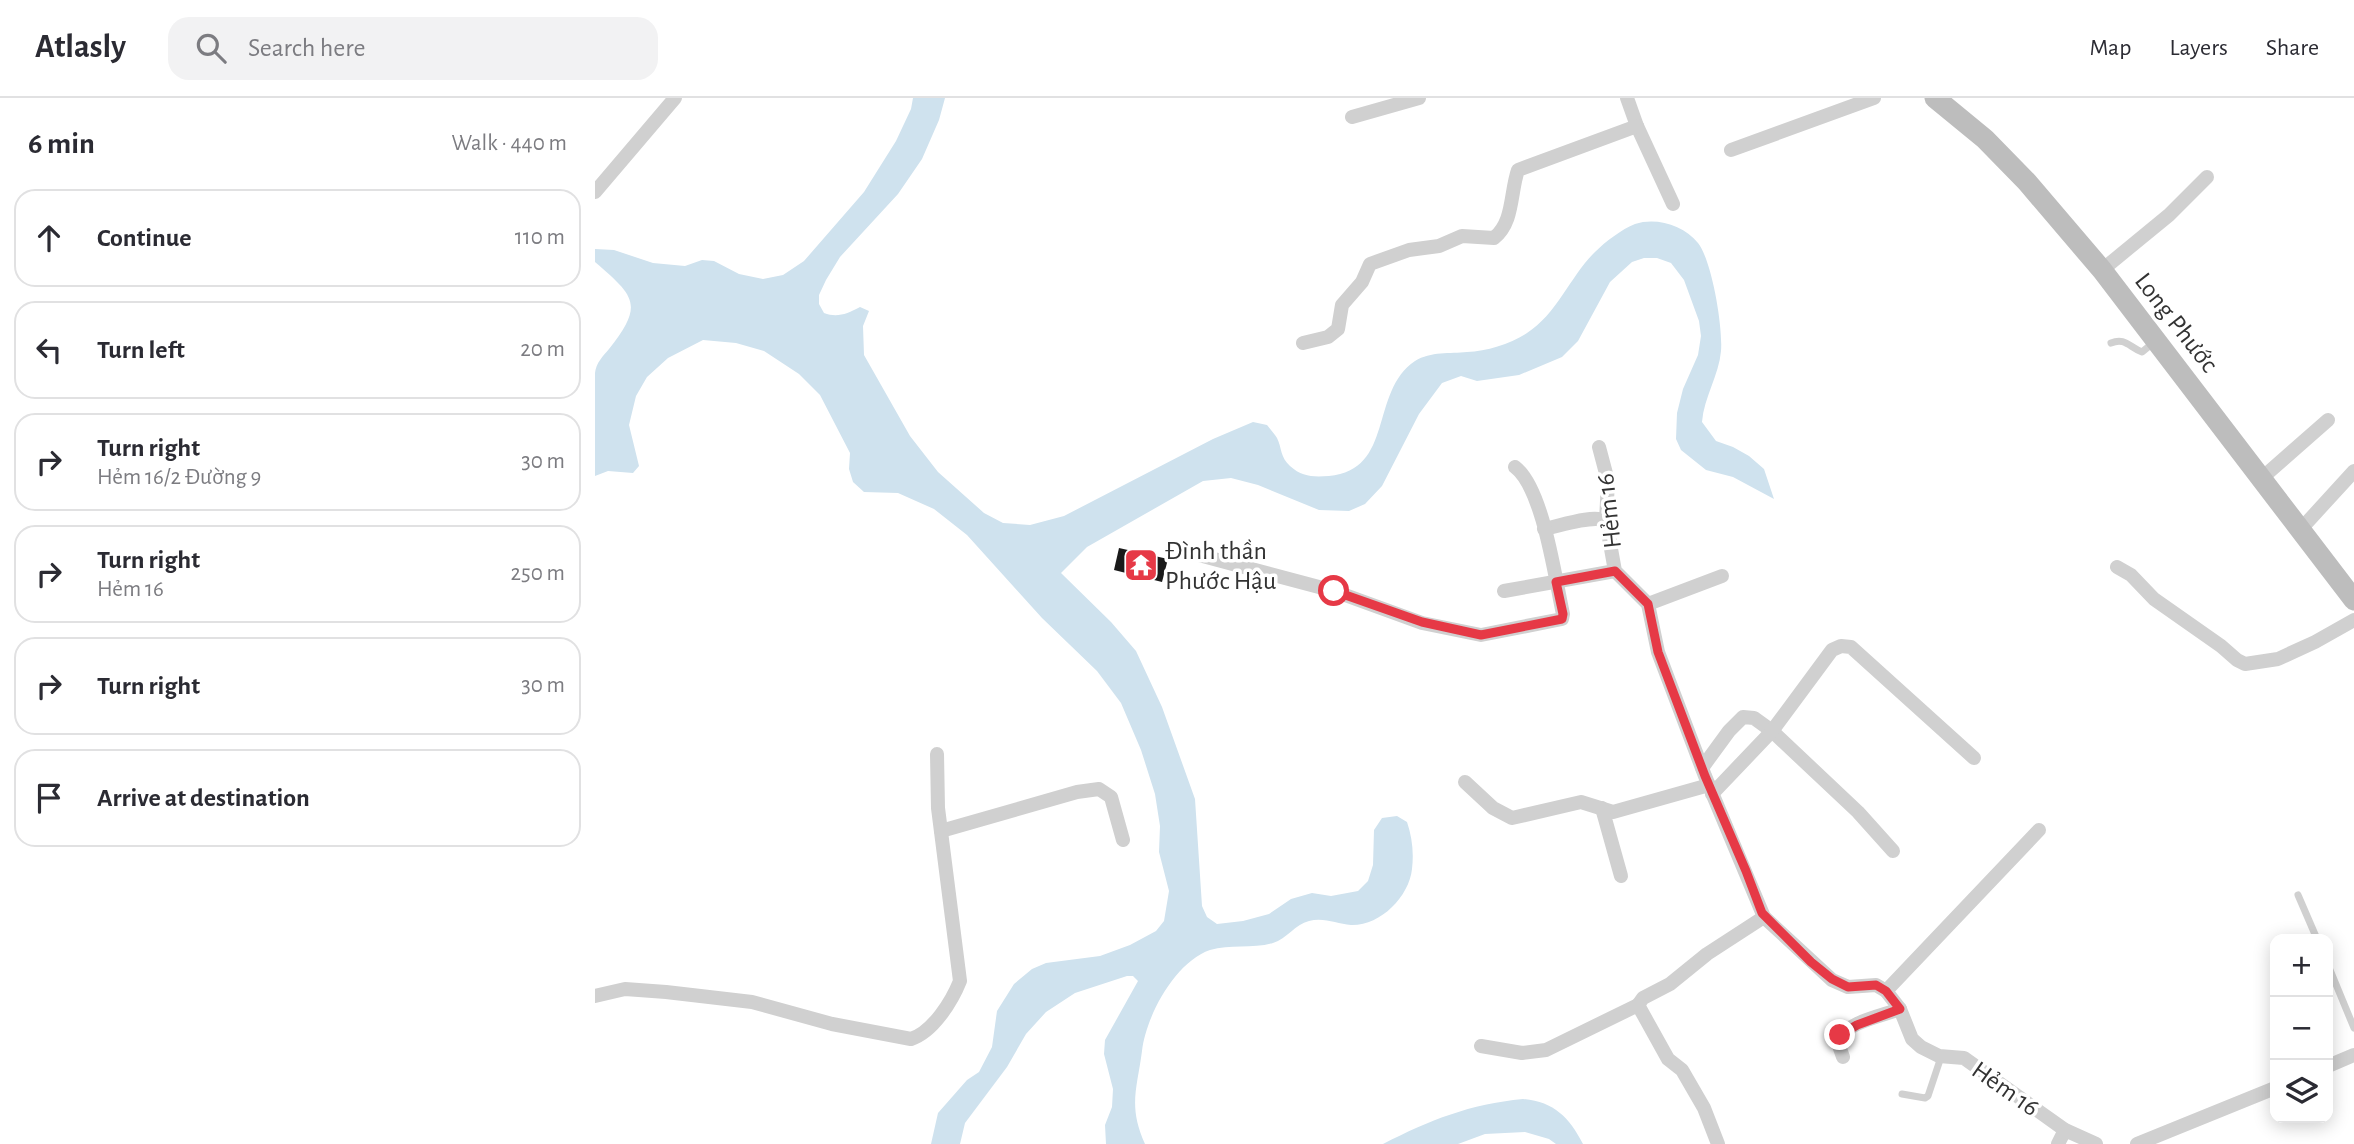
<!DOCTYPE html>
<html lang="en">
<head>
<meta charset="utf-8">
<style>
  body { margin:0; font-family:"Alegreya Sans",sans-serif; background:#f2f2f3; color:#2b2b33 }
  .controls { position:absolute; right:21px; bottom:21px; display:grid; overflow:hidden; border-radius:14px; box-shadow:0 4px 18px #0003 }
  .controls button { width:63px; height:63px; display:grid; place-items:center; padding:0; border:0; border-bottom:2px solid #e1e1e2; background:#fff; color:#2b2b33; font:35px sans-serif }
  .stop { position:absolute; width:21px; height:21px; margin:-16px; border:5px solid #e63946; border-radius:50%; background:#fff }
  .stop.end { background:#e63946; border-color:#fff; box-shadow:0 2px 7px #0008 }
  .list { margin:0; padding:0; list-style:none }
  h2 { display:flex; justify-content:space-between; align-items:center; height:91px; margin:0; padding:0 28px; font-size:30px }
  h2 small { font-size:23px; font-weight:400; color:#7c7c81 }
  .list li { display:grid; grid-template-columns:46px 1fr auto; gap:21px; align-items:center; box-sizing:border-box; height:98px; margin:0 14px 14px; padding:0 14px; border:2px solid #e1e1e2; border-radius:21px }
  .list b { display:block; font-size:26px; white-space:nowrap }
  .list p { margin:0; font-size:23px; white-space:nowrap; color:#7c7c81 }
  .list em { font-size:23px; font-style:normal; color:#7c7c81 }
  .icon { flex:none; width:38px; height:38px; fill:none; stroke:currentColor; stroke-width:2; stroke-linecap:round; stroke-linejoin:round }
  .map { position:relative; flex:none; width:1759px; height:1046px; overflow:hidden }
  header { display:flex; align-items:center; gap:42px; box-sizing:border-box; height:98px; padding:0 35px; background:#fff; border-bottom:2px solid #e1e1e2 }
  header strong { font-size:33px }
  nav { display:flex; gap:38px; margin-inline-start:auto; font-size:24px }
  .search { width:490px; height:63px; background:#f2f2f3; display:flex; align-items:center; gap:18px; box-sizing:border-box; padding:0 24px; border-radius:21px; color:#7c7c81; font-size:26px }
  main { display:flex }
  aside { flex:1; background:#fff }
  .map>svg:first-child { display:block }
  .water { fill:#cfe2ee }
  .building { fill:#1a1a1a }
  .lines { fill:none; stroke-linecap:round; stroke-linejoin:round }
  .lane { stroke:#d0d0d0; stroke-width:7 }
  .street { stroke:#d0d0d0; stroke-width:14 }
  .secondary { stroke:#bdbdbd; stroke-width:21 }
  .route { stroke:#e63946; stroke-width:9 }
  .labels { text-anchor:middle; stroke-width:7; stroke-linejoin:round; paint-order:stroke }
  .street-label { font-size:26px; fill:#333; stroke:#fff }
  .poi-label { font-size:26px; fill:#333; stroke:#fff; text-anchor:start }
</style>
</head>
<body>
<header>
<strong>Atlasly</strong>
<div class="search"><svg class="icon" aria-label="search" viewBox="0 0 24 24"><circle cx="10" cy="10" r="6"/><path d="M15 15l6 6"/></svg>Search here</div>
<nav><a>Map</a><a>Layers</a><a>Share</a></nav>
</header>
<main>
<aside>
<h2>6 min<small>Walk · 440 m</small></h2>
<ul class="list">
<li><svg class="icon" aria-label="ahead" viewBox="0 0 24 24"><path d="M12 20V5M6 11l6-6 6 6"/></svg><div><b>Continue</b></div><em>110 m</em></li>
<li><svg class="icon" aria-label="left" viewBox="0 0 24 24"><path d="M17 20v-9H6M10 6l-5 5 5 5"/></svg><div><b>Turn left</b></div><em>20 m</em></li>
<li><svg class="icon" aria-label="right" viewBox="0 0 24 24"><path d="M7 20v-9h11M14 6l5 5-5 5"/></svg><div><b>Turn right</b><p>Hẻm 16/2 Đường 9</p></div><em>30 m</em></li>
<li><svg class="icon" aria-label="right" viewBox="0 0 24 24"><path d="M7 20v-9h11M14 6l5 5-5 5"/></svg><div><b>Turn right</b><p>Hẻm 16</p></div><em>250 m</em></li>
<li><svg class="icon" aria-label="right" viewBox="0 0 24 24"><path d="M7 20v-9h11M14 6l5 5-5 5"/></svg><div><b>Turn right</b></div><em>30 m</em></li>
<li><svg class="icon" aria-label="arrive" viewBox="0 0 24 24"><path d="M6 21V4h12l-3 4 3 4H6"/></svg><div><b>Arrive at destination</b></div></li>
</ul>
</aside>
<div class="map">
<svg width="1759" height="1046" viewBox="0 0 1759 1046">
  <rect width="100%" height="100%" fill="#fff"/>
  <g class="water">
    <path d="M318 0H350L344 22 327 61 303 96 245 159 231 182 224 197V206L229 215C242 220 252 216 265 209L274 213 268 228 269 257 315 338 343 374 389 415 408 425 435 427 469 418 618 341 658 324 672 327C675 331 679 335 682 340 687 350 685 359 695 368 707 379 718 379 734 378 800 372 774 294 820 263 836 253 855 256 872 254 892 253 915 246 932 235 962 216 976 177 1000 154 1010 144 1027 131 1040 126 1061 119 1089 127 1103 145 1117 163 1128 229 1126 253 1124 277 1109 299 1107 324L1121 343 1138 349 1154 358 1169 371 1179 401 1138 379 1111 372 1086 352 1081 341 1082 315 1088 291 1103 257 1106 238 1104 223 1089 182 1076 165 1062 160H1049L1037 164 1015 184 983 243 967 259 924 277 882 283 866 278 847 285 824 316 787 388 770 406 754 413 724 412 663 387 636 380 608 383 492 449 466 475 516 524 541 553 567 609 600 701 607 808 612 819 622 826 648 823 674 816 696 801 717 795 736 798 763 793 773 783 778 767 779 732 787 720 802 718 812 724C817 739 819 754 817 771 814 799 785 828 756 827 742 826 729 819 714 823 700 826 692 841 678 845 658 851 635 846 615 852 580 864 551 918 547 953 542 991 533 1008 550 1046H511L510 1027 517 1009 518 991 509 956 510 942 543 883 538 878H532L480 895 451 914 431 936 412 969 370 1025 365 1046H336L343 1015 372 982 384 974 397 949 402 913 419 886 437 871 451 865 505 858 535 847 561 833 569 823 574 793 564 754 565 728 560 696 546 652 526 605 502 573 447 520 372 437 339 411 303 395 269 394 258 384 254 371 255 355 225 297 204 276 169 253 141 245 108 242 73 260 52 279 41 298 34 327 44 368 38 375 13 373 0 378C0 344 0 308 0 275 1 265 8 258 14 251 50 206 39 198 0 164V151L19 152 58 165 90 168 107 162 119 163 144 176 168 181 188 177 209 163 269 94 301 43 316 11Z"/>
    <path d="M928 1001C959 1004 974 1019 988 1046H961L954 1041 930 1034 890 1036 863 1046H788C835 1022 875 1006 928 1001Z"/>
  </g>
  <path class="building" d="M524 450 573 461 567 484 519 472Z"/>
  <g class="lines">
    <g class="lane">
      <path d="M1516 245C1530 239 1534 249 1547 254L1558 245"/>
      <path d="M1703 797 1722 841"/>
      <path d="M1733 867 1759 930"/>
      <path d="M1307 996 1330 1000 1333 998 1346 959"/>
    </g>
    <g class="street">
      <path d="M1032 0 1042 28 1078 106"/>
      <path d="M757 19 824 0"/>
      <path d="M1136 52 1279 0"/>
      <path d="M0 94 80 0"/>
      <path d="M1507 172 1574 117 1612 79"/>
      <path d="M708 245 733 239 743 231 747 207 767 184 775 166 814 152 844 148 867 138 899 140C919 124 915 95 923 72L1042 28"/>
      <path d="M1004 349 1013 383 1011 423 1020 473 1053 506 1063 554 1110 678 1169 819 1237 882 1253 889 1281 887 1291 893 1305 911 1317 941 1326 949 1344 958 1369 960 1470 1032 1501 1046"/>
      <path d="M1667 380 1733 322"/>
      <path d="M949 431C965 428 998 416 1011 423"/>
      <path d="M1706 431 1759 373"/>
      <path d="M604 457 739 493 827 525 886 537 967 521 968 516C960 480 948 390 920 369"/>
      <path d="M1522 469 1536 477 1559 501 1626 548 1642 562 1650 566 1683 561 1720 544 1759 522"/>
      <path d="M909 493 1020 473"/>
      <path d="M1053 506 1127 478"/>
      <path d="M1107 670 1134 633 1148 619 1159 620 1177 633 1263 714 1298 753"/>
      <path d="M870 684 898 710 917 720 986 704 1018 714 1114 687"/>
      <path d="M1117 696 1177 633 1237 552 1246 548 1256 549 1379 660"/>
      <path d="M1007 710 1026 778"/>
      <path d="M346 733 482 694 504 691 516 699 528 742"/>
      <path d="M1291 893 1444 732"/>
      <path d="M0 898 30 891 71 894 157 904 237 926 316 941C338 934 357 903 365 883L343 710 342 656"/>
      <path d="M886 948 927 955 951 952 1043 907"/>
      <path d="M1248 959 1242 942C1252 924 1287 918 1305 911"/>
      <path d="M1733 968 1759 957"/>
      <path d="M1123 1046 1109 1010 1087 972 1073 961 1043 907 1048 900 1075 886 1112 856 1169 819"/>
      <path d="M1463 1046 1470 1032"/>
      <path d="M1542 1046 1680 990"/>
    </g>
    <path class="secondary" d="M1340 0 1390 41 1432 84 1507 172 1759 502"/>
  </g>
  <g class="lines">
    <path class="route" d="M739 493 827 524 886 537 967 521 968 516 961 484 1020 473 1053 506 1063 554 1110 678 1151 773 1167 815 1216 864 1237 881 1253 889 1281 887 1291 893 1305 911 1262 927 1245 937"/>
  </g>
  <defs>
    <g id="temple-square" transform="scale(1.75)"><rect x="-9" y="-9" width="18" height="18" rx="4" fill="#e63946" stroke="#fff"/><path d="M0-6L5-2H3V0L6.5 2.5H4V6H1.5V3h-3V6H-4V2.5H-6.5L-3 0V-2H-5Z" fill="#fff"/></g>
  </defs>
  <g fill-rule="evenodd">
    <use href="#temple-square" x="546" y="467"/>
  </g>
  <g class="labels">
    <g class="street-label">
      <text transform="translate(1582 224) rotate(52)" y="9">Long Phước</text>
      <text transform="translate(1013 413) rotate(-96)" y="9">Hẻm 16</text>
      <text transform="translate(1411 990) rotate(35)" y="9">Hẻm 16</text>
    </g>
    <g class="poi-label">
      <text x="570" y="461">Đình thần<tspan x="570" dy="30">Phước Hậu</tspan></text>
    </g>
  </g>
</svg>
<div class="controls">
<button>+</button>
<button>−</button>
<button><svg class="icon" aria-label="layers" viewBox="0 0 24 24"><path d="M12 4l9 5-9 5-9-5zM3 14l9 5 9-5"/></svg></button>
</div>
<div class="stop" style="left:739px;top:493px"></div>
<div class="stop end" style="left:1245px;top:937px"></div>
</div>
</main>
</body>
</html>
